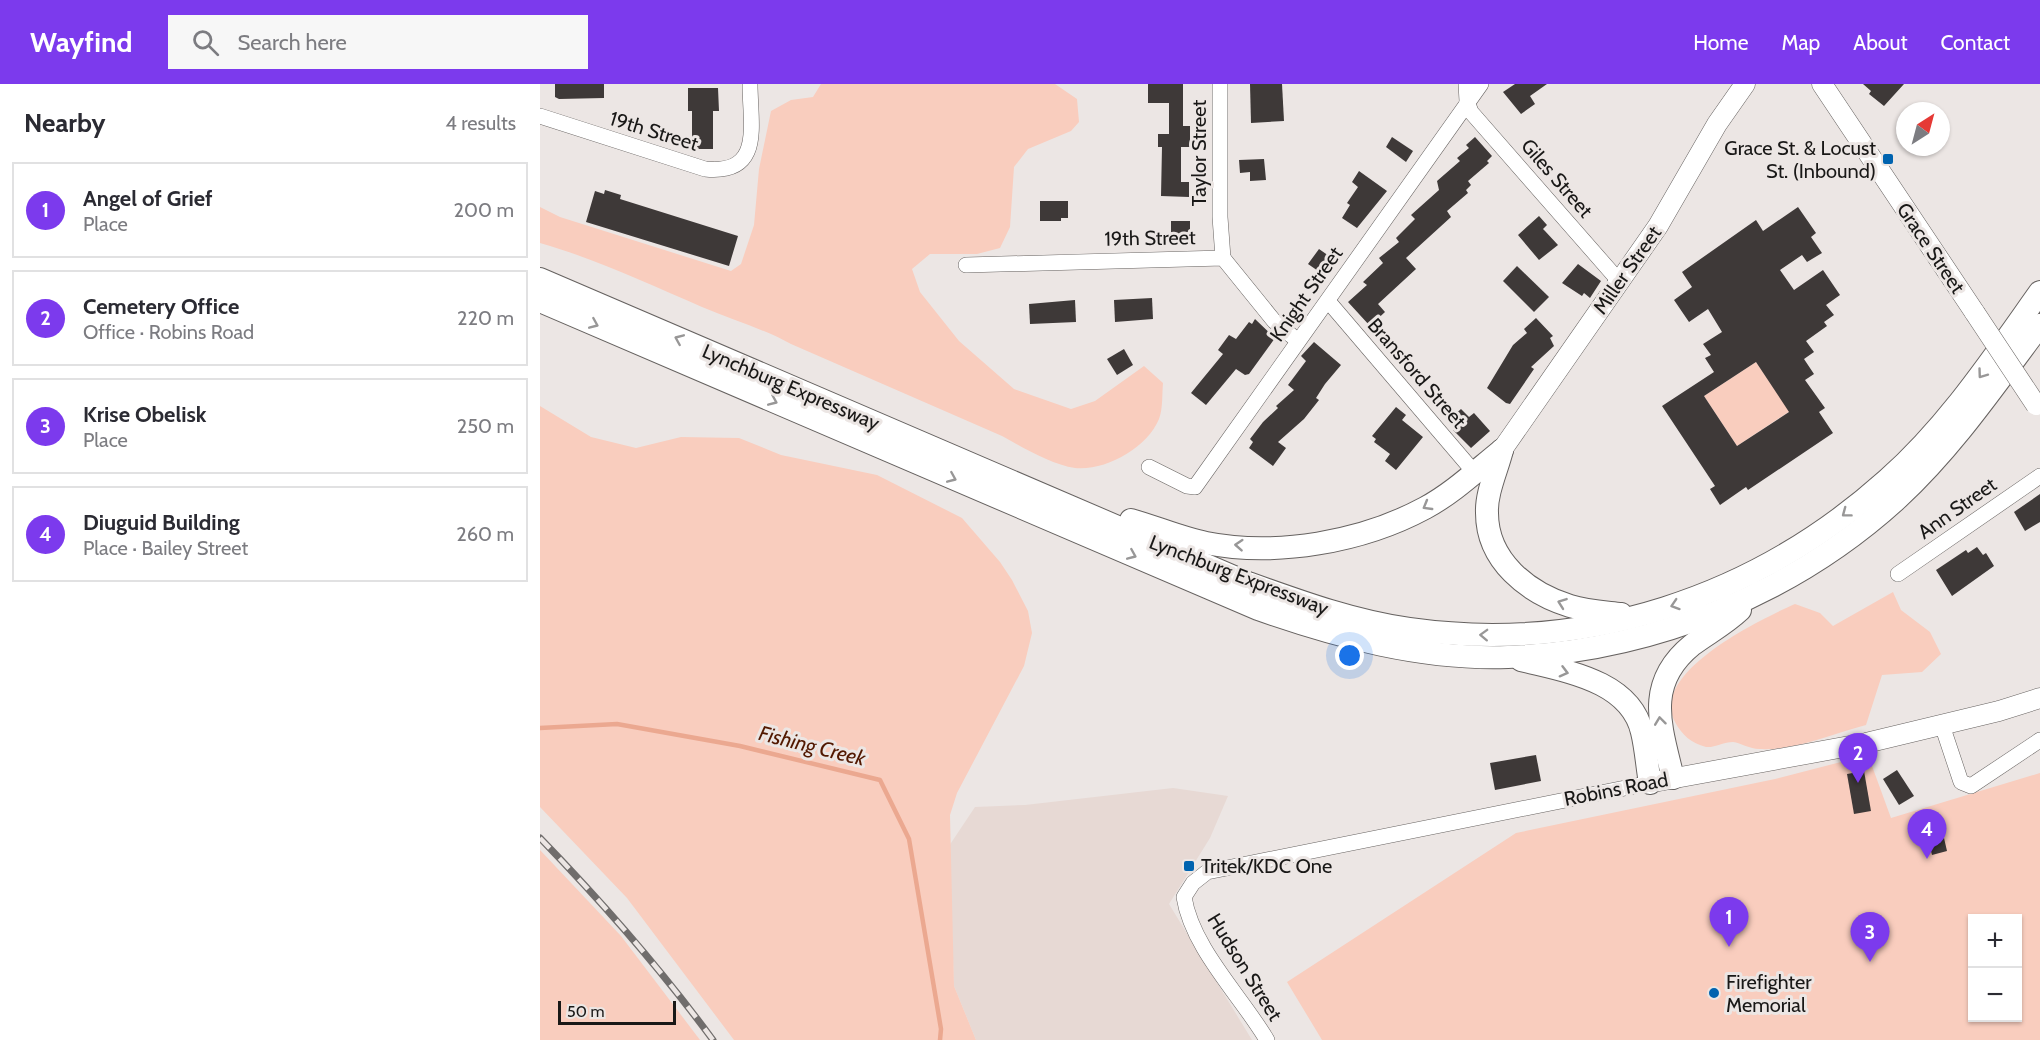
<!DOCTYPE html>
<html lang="en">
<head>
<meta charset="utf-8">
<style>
  body { margin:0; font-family:Cabin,sans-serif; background:#f7f7f7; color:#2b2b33 }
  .controls { position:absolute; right:18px; bottom:18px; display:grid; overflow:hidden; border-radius:0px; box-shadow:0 2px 4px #0004 }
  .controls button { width:54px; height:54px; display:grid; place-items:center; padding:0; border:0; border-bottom:2px solid #e1e1e2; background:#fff; color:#2b2b33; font:30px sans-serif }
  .compass { position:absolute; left:1356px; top:18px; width:54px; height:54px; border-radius:50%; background:#fff; box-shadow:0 2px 4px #0004; rotate:36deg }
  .scale { position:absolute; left:18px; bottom:15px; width:118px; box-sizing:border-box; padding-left:6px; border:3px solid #191817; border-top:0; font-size:16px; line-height:21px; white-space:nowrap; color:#191817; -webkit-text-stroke:4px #ece6e4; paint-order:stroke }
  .you { position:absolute; left:810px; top:572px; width:21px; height:21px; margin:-15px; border:4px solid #fff; border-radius:50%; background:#1a73e8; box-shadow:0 0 0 9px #1a73e833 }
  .badge { display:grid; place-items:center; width:39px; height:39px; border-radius:50%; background:#7c3aed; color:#fff; font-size:20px; font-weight:700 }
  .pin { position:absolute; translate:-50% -50px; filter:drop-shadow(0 2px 3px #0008) }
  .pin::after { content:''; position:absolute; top:32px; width:21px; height:18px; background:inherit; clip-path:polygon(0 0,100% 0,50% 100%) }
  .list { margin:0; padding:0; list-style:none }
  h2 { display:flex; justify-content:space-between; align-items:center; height:78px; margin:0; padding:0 24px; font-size:26px }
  h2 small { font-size:20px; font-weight:400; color:#7c7c81 }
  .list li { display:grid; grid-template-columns:39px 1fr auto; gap:18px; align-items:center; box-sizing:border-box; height:96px; margin:0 12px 12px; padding:0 12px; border:2px solid #e1e1e2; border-radius:0px }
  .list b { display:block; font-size:22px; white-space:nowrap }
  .list p { margin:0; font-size:20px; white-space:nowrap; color:#7c7c81 }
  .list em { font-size:20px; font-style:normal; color:#7c7c81 }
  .icon { flex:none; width:33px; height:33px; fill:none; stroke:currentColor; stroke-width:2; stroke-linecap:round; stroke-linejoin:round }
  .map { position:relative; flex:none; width:1500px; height:956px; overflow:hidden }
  header { display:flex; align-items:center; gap:36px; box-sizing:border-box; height:84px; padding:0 30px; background:#7c3aed; color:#fff }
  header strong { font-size:28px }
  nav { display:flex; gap:33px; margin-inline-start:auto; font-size:21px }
  .search { width:420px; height:54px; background:#f7f7f7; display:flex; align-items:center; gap:15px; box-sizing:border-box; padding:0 21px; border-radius:0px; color:#7c7c81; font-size:22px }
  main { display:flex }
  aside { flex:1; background:#fff }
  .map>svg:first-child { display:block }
  .built { fill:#e7d9d4 }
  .green { fill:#f9cdbe; fill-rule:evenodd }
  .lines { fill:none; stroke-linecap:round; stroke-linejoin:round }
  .stream { stroke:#eba890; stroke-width:4.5 }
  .building { fill:#3e3938; fill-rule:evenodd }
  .minor-casing { stroke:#666260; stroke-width:16 }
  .major-casing { stroke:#666260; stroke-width:21 }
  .highway-casing { stroke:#666260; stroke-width:24 }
  .minor { stroke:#fff; stroke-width:15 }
  .major { stroke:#fff; stroke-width:20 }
  .highway { stroke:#fff; stroke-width:22 }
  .rail-casing { stroke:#706d6c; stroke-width:7 }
  .rail { stroke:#ece6e4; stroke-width:4.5; stroke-dasharray:14; stroke-linecap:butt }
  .major-bridge-casing { stroke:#666260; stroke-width:21; stroke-linecap:butt }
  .major-bridge { stroke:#fff; stroke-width:20 }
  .oneway { stroke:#989797 }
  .poi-dot { fill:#0063af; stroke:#ece6e4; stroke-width:2 }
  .labels { text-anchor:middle; stroke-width:6; stroke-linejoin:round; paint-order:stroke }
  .street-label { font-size:20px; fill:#191817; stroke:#ece6e4 }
  .poi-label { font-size:20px; fill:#191817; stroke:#ece6e4; text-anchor:start }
  .water-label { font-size:21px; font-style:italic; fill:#521800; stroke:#ece6e4 }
</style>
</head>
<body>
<header>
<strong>Wayfind</strong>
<div class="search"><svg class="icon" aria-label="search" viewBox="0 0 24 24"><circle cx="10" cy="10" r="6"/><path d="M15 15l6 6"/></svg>Search here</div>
<nav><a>Home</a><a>Map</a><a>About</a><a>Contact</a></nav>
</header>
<main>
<aside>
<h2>Nearby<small>4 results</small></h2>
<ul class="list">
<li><span class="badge">1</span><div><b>Angel of Grief</b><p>Place</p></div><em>200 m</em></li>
<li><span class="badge">2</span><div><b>Cemetery Office</b><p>Office · Robins Road</p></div><em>220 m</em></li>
<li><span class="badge">3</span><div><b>Krise Obelisk</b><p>Place</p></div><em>250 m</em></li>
<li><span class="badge">4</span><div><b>Diuguid Building</b><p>Place · Bailey Street</p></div><em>260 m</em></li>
</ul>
</aside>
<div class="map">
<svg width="1500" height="956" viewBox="0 0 1500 956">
  <rect width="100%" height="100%" fill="#ece6e4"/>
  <path class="built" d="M633 704 688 712 670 754 629 820 712 956H436L414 902 409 762 435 723 485 721Z"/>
  <g class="green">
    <path d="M281 0H515L537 15 539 38 531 47 488 65 474 83 470 143 460 164 437 170H390L372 185 380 208 419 257 474 305 531 325 555 317 604 282 623 299C622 310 623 325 619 335 607 364 566 387 535 384 512 381 482 363 462 352L251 260C222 244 192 236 162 223 109 200 56 175 0 159V123L20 133 191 187 201 180 214 141 219 85 231 27 251 16 273 13Z"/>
    <path d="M1216 278 1241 315 1259 321 1197 362 1164 312Z"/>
    <path d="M0 322 51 353 96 364 141 353 199 354 241 371 337 391 422 434 460 478 472 496 488 527 492 549 484 582 417 709 410 731 414 902 436 956H194L87 814 0 723Z"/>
    <path d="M1353 508 1361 526 1390 548 1401 570 1382 588 1342 591 1326 641C1292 650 1254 667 1219 665 1210 665 1201 659 1193 658 1184 658 1174 664 1166 663 1151 659 1142 651 1135 638 1108 589 1221 535 1255 520L1280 529 1293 542Z"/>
    <path d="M1328 671 1351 734 1500 689V956H782L747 898 976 749 1235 695ZM1432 834H1478V934H1432Z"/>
    <path d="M0 766 81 852 160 956H0Z"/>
  </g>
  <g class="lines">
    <path class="stream" d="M0 644 77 640 200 662 340 696 369 755 401 945 400 956"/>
  </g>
  <g class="building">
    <path d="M15 0H64V14L19 15 15 13Z"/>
    <path d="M608 0H643V42H650V63H641V98H649V113L621 112 622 63H618V50H629V19H608Z"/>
    <path d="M710 0H742L744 37 711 39Z"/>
    <path d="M975 0H1007L990 12 995 20 981 30 963 8Z"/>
    <path d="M1323 0H1364L1344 22 1329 10 1331 7Z"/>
    <path d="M148 4H178L179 27H173V65H154V57H152V27H148Z"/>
    <path d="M852 53 873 67 866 78 846 63Z"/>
    <path d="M935 53 952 72 947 77 949 79 928 97 931 101 926 106 928 109 907 127 911 133 866 174 876 185 838 220 845 228 830 242 808 218 827 201 823 198 843 179 839 174 859 158 856 154 875 135 871 131 899 106 897 97 920 77 917 74 929 64 926 61Z"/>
    <path d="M724 75 726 96 710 97V88L700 89 699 76Z"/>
    <path d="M819 87 847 107 817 144 802 134 810 121 807 119 818 103 812 98Z"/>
    <path d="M65 106 81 111 80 115 198 152 189 182 46 138 55 107 64 110Z"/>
    <path d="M500 117H528V134H521V137H500Z"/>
    <path d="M1258 123 1276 149 1271 153 1282 169 1267 178 1262 171 1240 186 1254 206 1283 186 1300 211 1286 221 1294 231 1284 238 1287 242 1266 257 1274 268 1264 275 1274 290 1265 296 1285 324 1279 328 1293 349 1208 406 1206 403 1180 421 1170 405 1175 402 1122 322 1174 288 1165 274 1171 271 1163 260 1182 248 1168 225 1149 238 1134 216 1152 203 1142 188 1216 136 1223 147ZM1216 278 1249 328 1197 362 1164 312Z"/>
    <path d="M999 132 1007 141 1003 145 1005 147 1018 161 999 176 978 151Z"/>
    <rect x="631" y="137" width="19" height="22"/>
    <path d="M779 165 789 172 786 177 791 181 784 191 768 180Z"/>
    <path d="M1038 180 1061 197 1050 214 1044 209 1042 212 1022 199Z"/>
    <path d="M977 182 1009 213 994 228 963 197Z"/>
    <path d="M612 214 613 235 575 238 574 216Z"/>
    <path d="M535 216 536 238 490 240 489 220Z"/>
    <path d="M996 234 1013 252 1010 254 1014 262 991 283 994 285 970 320 966 319 947 304 973 261 987 249 984 245Z"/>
    <path d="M715 235 735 254 709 290 705 291 696 285 666 321 651 309 683 270 678 266 689 251 696 255 709 238 712 240Z"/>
    <path d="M774 258 801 281 785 300 776 314 779 316 764 335 738 358 746 364 733 382 709 364 713 358 710 355 723 338 738 324 736 322 754 306 748 301 766 277 761 272Z"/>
    <path d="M584 265 593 281 577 291 567 275Z"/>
    <path d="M856 323 866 331 862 336 883 353 856 386 845 377 850 370 834 358 836 355 832 352Z"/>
    <path d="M921 325 929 333 934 329 950 347 931 364 913 346 916 344 913 340 916 337 912 333Z"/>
    <path d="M1500 410V438L1485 447 1474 428Z"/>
    <path d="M1437 463 1443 471 1446 469 1454 482 1412 512 1396 486 1426 466 1428 469Z"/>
    <path d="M996 671 1001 697 955 706 950 679Z"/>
    <path d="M1357 686 1374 712 1359 721 1343 695Z"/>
    <path d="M1324 687 1331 727 1314 730 1307 690Z"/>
    <path d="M1404 754 1407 767 1392 771 1389 759Z"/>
  </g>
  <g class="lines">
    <g class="minor-casing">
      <g id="minor">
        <path d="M680 0V133L683 174"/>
        <path d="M926 0 927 17 931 28 1079 197"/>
        <path d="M0 32 165 85C224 91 210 41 210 0"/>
        <path d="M426 181 683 174 734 237 758 257"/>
        <path d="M788 217 934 388"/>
        <path d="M609 383 647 402 655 403 941 0"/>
        <path d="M1358 490 1500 392"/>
        <path d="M1402 641 1421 698 1431 702 1500 656"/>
        <path d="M727 956C701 912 652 864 644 813L653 799 667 788 1110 699"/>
      </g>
    </g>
    <g class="major-casing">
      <g id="major">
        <path d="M1282 0 1435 229"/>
        <path d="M962 366 1118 142 1177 40 1205 0"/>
        <path d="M1119 697 1326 659 1459 627 1500 614"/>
      </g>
    </g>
    <g class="highway-casing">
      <g id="highway">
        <path d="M0 195 708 499C761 518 813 537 869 545 1046 570 1215 514 1347 396 1408 342 1453 274 1500 208"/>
        <path d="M0 217 718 525C797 553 883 576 968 573 1112 567 1252 511 1358 414 1413 363 1455 301 1500 241"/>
        <path d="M962 366C957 386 946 409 947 429 947 477 988 509 1030 522 1046 527 1064 528 1081 530"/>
        <path d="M591 436C616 443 641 454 666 459 736 473 822 458 885 424 913 409 937 386 962 366"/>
        <path d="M981 576C1024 587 1090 596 1102 648 1106 664 1107 682 1110 699"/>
        <path d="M1133 694C1121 643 1104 600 1152 561 1168 549 1184 541 1200 526"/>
      </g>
    </g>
    <use href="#minor" class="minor"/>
    <use href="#major" class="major"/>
    <use href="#highway" class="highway"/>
    <g class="rail-casing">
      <path id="rail" d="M0 754C62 818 120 884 173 956"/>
    </g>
    <use href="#rail" class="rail"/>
    <g class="major-bridge-casing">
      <path id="major-bridge" d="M1435 229 1496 321"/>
    </g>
    <use href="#major-bridge" class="major-bridge"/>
  </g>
  <defs><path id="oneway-chevron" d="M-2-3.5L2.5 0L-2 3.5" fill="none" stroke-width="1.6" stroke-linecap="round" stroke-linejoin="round" transform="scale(1.5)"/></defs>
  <g class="oneway">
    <use href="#oneway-chevron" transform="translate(54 240) rotate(23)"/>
    <use href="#oneway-chevron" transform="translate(139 255) rotate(-157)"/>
    <use href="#oneway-chevron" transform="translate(1442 290) rotate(126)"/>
    <use href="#oneway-chevron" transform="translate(233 317) rotate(23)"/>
    <use href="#oneway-chevron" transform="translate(412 394) rotate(23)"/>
    <use href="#oneway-chevron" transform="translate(887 422) rotate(150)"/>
    <use href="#oneway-chevron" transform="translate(1306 429) rotate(143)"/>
    <use href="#oneway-chevron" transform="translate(699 461) rotate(-176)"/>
    <use href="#oneway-chevron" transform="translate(592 471) rotate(23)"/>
    <use href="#oneway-chevron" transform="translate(1022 519) rotate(-160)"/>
    <use href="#oneway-chevron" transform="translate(1135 521) rotate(162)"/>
    <use href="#oneway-chevron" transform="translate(944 551) rotate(-178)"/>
    <use href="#oneway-chevron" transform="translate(1024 588) rotate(15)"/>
    <use href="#oneway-chevron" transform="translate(1120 637) rotate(-97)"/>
  </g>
  <g class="poi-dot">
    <rect x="1342" y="69" width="12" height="12" rx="3"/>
    <rect x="643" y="776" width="12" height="12" rx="3"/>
    <circle cx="1174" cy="909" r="6"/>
  </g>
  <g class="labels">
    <g class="street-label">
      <text transform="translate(114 47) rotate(17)" y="7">19th Street</text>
      <text transform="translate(659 69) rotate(-90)" y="7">Taylor Street</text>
      <text transform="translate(1017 94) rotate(49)" y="7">Giles Street</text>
      <text transform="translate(610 154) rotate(-1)" y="7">19th Street</text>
      <text transform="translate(1391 164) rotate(56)" y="7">Grace Street</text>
      <text transform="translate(1087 186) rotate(-55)" y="7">Miller Street</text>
      <text transform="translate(766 210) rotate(-55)" y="7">Knight Street</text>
      <text transform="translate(877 289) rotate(49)" y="7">Bransford Street</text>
      <text transform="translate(251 303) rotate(23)" y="7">Lynchburg Expressway</text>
      <text transform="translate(1417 424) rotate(-35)" y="7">Ann Street</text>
      <text transform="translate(699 491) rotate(21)" y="7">Lynchburg Expressway</text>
      <text transform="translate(1076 705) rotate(-11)" y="7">Robins Road</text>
      <text transform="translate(705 883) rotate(58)" y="7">Hudson Street</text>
    </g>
    <g class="poi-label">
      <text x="1336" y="71" text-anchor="end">Grace St. &amp; Locust<tspan x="1336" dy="23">St. (Inbound)</tspan></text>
      <text x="661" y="789">Tritek/KDC One</text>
      <text x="1186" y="905">Firefighter<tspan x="1186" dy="23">Memorial</tspan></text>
    </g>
    <g class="water-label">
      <text transform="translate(272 662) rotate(14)" y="7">Fishing Creek</text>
    </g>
  </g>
</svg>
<div class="controls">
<button>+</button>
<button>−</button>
</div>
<svg class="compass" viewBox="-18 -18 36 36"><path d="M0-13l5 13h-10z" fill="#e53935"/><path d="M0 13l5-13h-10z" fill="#7c7c81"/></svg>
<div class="scale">50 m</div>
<div class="you"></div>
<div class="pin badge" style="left:1189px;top:863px">1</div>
<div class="pin badge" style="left:1318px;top:699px">2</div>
<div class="pin badge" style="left:1330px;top:878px">3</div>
<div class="pin badge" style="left:1387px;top:775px">4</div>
</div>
</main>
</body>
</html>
